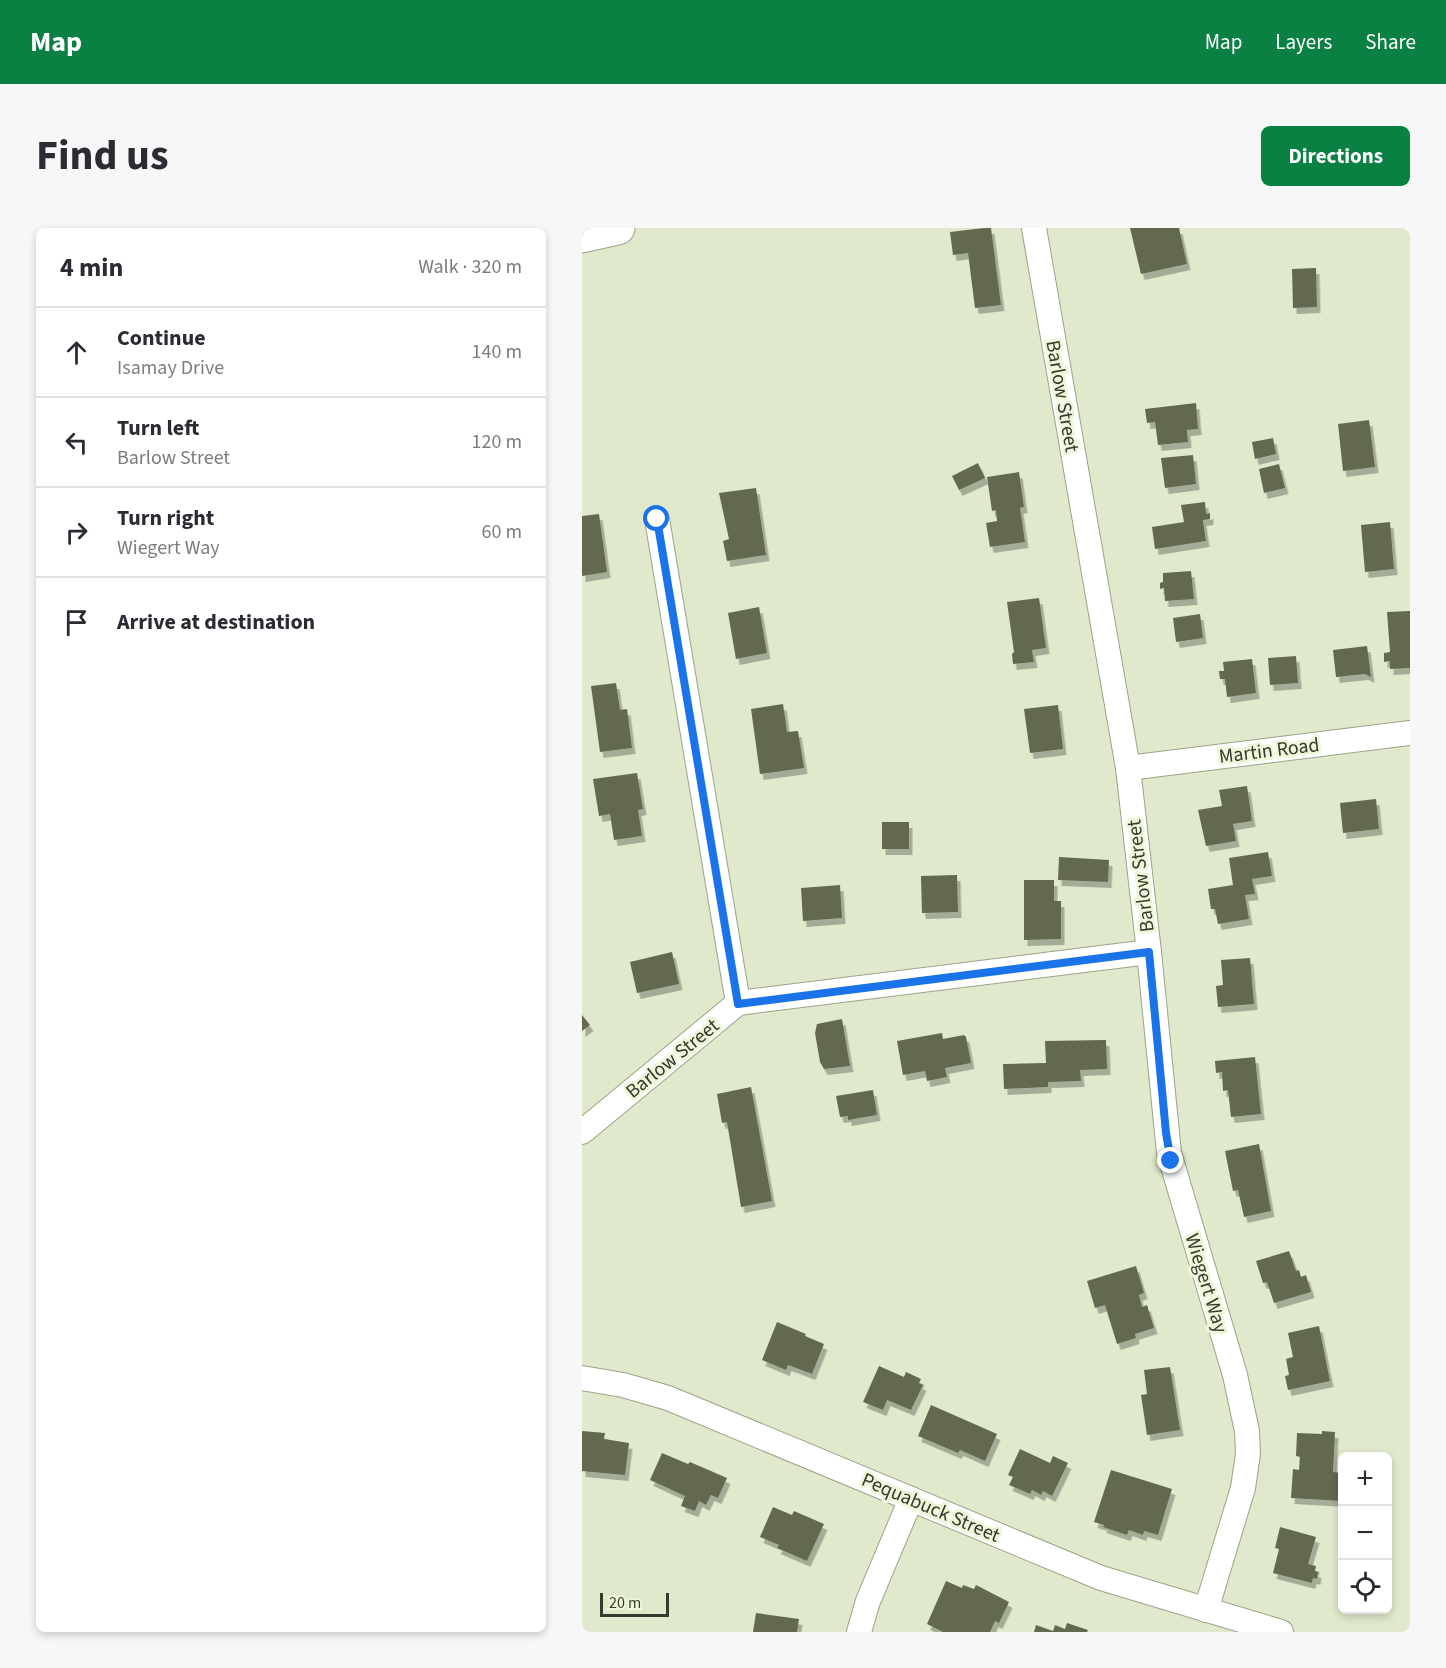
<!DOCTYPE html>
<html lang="en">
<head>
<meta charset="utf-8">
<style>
  body { margin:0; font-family:"Source Sans 3",sans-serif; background:#f7f7f7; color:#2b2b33 }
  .controls { position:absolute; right:18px; bottom:18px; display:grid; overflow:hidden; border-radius:9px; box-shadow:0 3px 9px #0003 }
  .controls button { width:54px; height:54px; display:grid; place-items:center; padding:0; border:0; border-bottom:2px solid #e1e1e2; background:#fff; color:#2b2b33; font:30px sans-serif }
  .scale { position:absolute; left:18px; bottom:15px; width:69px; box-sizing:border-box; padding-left:6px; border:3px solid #363a2e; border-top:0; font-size:16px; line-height:21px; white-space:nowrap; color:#363a2e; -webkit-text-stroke:4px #edf7d9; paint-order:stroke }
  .stop { position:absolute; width:18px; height:18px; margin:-14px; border:4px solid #1a73e8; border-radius:50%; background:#fff }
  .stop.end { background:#1a73e8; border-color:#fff; box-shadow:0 2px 6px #0008 }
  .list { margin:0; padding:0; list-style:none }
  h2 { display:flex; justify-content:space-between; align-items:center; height:78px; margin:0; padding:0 24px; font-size:26px }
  h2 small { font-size:20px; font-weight:400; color:#7c7c81 }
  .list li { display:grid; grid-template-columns:39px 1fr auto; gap:18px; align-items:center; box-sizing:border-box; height:90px; padding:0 24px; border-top:2px solid #e1e1e2 }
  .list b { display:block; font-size:22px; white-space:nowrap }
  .list p { margin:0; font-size:20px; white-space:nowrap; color:#7c7c81 }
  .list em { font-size:20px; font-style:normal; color:#7c7c81 }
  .icon { flex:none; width:33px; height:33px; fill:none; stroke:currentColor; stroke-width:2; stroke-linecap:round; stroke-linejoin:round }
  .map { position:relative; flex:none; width:828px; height:1404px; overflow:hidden; border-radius:9px }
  header { display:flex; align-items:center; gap:36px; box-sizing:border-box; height:84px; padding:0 30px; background:#0b8043; color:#fff }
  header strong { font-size:28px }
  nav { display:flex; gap:33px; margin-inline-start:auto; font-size:21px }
  .intro { display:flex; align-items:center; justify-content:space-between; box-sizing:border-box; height:144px; padding:0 36px }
  h1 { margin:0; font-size:42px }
  .button { padding:15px 27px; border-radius:9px; background:#0b8043; color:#fff; font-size:21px; font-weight:700 }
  main { display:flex; gap:36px; padding:0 36px }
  aside { flex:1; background:#fff; border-radius:9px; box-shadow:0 3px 9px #0003 }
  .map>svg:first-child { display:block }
  .building { fill:#626950; filter:url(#shadow) }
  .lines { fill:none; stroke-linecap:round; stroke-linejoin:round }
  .street-casing { stroke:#9ba388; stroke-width:26 }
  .highway-casing { stroke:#9ba388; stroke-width:35 }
  .street { stroke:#fff; stroke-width:24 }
  .highway { stroke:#fff; stroke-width:33 }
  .route { stroke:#1a73e8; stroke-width:8 }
  .labels { text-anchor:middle; stroke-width:6; stroke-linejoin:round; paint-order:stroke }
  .street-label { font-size:20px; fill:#363a2e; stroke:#edf7d9 }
</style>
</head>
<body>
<header>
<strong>Map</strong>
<nav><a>Map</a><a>Layers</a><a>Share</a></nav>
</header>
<div class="intro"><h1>Find us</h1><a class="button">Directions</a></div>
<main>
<aside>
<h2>4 min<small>Walk · 320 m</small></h2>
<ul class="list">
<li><svg class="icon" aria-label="ahead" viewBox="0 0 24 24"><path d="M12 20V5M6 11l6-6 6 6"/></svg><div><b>Continue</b><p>Isamay Drive</p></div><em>140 m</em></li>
<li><svg class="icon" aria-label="left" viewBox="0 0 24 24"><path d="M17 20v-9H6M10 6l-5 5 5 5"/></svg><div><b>Turn left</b><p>Barlow Street</p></div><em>120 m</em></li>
<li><svg class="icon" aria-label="right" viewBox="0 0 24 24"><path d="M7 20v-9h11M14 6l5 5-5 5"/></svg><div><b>Turn right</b><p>Wiegert Way</p></div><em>60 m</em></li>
<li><svg class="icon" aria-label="arrive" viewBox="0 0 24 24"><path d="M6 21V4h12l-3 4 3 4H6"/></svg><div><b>Arrive at destination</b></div></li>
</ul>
</aside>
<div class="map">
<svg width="828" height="1404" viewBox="0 0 828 1404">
  <defs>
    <filter id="shadow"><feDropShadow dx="3.5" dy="6" stdDeviation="0" flood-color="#0004"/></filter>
  </defs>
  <rect width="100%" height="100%" fill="#e0e9cc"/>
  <g class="building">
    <path d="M402 0H409L419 77 393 80 386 25 371 27 368 4Z"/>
    <path d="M548 0H597L605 36 559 46Z"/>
    <path d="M734 40 735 79 711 80 710 41Z"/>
    <path d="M614 175 616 201 605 202 606 214 576 217 573 194 565 195 563 181Z"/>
    <path d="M787 192 793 239 761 243 756 196Z"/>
    <path d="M691 210 694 226 673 231 670 214Z"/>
    <path d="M611 227 614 256 583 260 579 230Z"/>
    <path d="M396 235 403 250 377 262 370 248Z"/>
    <path d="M697 236 703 260 682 265 677 241Z"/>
    <path d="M437 244 442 279 438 280 443 314 408 319 404 295 415 293 414 282 410 283 405 249Z"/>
    <path d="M174 260 184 327 145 333 141 313 147 311 137 265Z"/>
    <path d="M623 274 624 286 628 285V291L621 292 624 313 573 321 570 299 602 294 599 277Z"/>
    <path d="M17 286 25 344 0 348V288Z"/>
    <path d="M808 294 812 341 783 344 779 297Z"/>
    <path d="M609 343 612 371 583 373 582 360 578 361V355L581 354V345Z"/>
    <path d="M457 370 464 420 450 422 452 434 431 436 430 426 432 424 425 374Z"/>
    <path d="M177 379 185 425 154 431 146 385Z"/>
    <path d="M828 383V440L808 441V433L802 434V425L808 424 805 384Z"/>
    <path d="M618 386 621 410 594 414 591 390Z"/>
    <path d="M785 418 789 449 783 446 754 449 751 422Z"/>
    <path d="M714 428 716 455 688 457 686 430Z"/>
    <path d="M670 431 674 465 645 469 643 451H638L637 443H642L641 434Z"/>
    <path d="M34 455 38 482 45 481 50 520 18 524 9 458Z"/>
    <path d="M201 476 205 504 216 503 222 540 178 546 169 481Z"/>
    <path d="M476 477 481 521 448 525 442 481Z"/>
    <path d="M55 545 61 581 56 582 60 608 32 612 28 586 17 588 11 551Z"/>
    <path d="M665 558 670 593 651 596 654 613 624 618 616 582 640 578 637 562Z"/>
    <path d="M794 571 797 601 761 605 758 575Z"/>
    <rect x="300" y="594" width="27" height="27"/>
    <path d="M686 624 690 648 670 651 673 666 663 667 667 691 636 696 633 681H629L626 661 651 657 647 630Z"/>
    <path d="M477 629 527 632 526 654 476 652Z"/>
    <path d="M375 647 376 684 340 685 339 648Z"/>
    <path d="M442 652H472V673H479V711L442 712Z"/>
    <path d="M258 657 260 690 221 693 219 660Z"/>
    <path d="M90 724 97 756 55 765 48 734Z"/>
    <path d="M668 730 672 776 636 779 634 758 641 757 639 732Z"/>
    <path d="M0 787 8 797 0 803Z"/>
    <path d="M260 791 268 838 242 841 238 834 233 805 235 796Z"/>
    <path d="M360 805 361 811 382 807 384 809 389 835 363 840 365 849 345 853 343 843 321 847 315 813Z"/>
    <path d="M524 812 525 841 498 842 499 853 466 854V859L422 861 421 836 464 835 463 813Z"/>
    <path d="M673 829 679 886 649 889 646 862 641 863 640 844 634 845 633 833Z"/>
    <path d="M169 859 190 973 159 979 145 894 140 895 135 866Z"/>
    <path d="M291 862 295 887 266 892V888L258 889 254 868Z"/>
    <path d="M677 916 689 983 662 989 656 962 651 963 643 923Z"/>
    <path d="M707 1023 714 1043 717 1042 719 1049 724 1047 729 1064 692 1075 685 1054 681 1055 674 1033Z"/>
    <path d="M554 1038 562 1065 557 1067 560 1079 565 1077 572 1100 553 1106 554 1110 535 1116 523 1077 513 1080 505 1053Z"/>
    <path d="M195 1094 224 1106 223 1108 242 1116 230 1146 206 1137 204 1142 180 1132Z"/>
    <path d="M737 1098 748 1153 706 1162 703 1148 707 1147 704 1131 711 1129 706 1105Z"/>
    <path d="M297 1138 322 1149 324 1144 339 1151 337 1155 341 1157 329 1182 305 1172 301 1182 281 1174Z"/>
    <path d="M588 1139 598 1202 565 1207 559 1167 565 1166 562 1142Z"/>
    <path d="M349 1177 415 1206 403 1233 378 1222 376 1225 336 1208Z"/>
    <path d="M0 1203 23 1205 22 1211 47 1215 43 1247 0 1243Z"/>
    <path d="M740 1203 753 1204 751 1244 760 1245V1273L709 1270 711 1241 717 1242 718 1229 714 1228 715 1205 740 1206Z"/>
    <path d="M438 1221 468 1235 471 1228 486 1235 470 1268 461 1263 459 1267 450 1262 448 1266 427 1257 431 1249 426 1247Z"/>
    <path d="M80 1225 106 1236 108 1234 145 1250 136 1270 129 1267 124 1277 117 1273 113 1283 99 1278 103 1268 68 1252Z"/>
    <path d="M529 1242 590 1261 576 1307 562 1303 561 1307 547 1302 545 1307 521 1299 522 1297 512 1294Z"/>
    <path d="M191 1279 210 1287 212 1283 242 1296 225 1333 195 1320 197 1317 178 1309Z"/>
    <path d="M698 1299 734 1309 726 1336 734 1338 733 1343 736 1344 735 1351 731 1350 730 1355 691 1345 697 1321 693 1320Z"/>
    <path d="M364 1353 380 1360 381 1357 392 1361 394 1357 427 1374 417 1395 413 1393 408 1404H361L345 1396Z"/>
    <path d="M174 1385 217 1391 215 1404H171Z"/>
    <path d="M485 1395 506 1402 505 1404H452L454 1397 471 1403 473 1397 483 1401Z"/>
  </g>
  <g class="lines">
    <g class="street-casing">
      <g id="street">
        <path d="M452 0 546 540 567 724 587 925 653 1147 665 1203 666 1226 661 1260 624 1382"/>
        <path d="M75 291 156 775"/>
        <path d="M546 540 828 505"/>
        <path d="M0 904 156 775 567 724"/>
        <path d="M0 1150 41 1157 86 1170 519 1350 699 1404"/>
        <path d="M277 1404 286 1373 329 1271"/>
      </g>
    </g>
    <g class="highway-casing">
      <path id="highway" d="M0 8 36 0"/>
    </g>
    <use href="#street" class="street"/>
    <use href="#highway" class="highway"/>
  </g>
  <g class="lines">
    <path class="route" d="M75 291 156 776 567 724 584 905 589 933"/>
  </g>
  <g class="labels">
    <g class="street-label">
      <text transform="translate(481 168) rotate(80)" y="7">Barlow Street</text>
      <text transform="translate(687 522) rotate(-7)" y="7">Martin Road</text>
      <text transform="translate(558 648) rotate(-97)" y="7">Barlow Street</text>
      <text transform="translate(90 830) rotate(-39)" y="7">Barlow Street</text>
      <text transform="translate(625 1055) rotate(73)" y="7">Wiegert Way</text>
      <text transform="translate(349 1279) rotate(23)" y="7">Pequabuck Street</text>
    </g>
  </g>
</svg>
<div class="controls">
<button>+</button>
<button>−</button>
<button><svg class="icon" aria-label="locate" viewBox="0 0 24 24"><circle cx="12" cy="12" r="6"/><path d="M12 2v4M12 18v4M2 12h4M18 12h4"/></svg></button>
</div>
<div class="scale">20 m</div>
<div class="stop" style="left:75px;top:291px"></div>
<div class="stop end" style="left:589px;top:933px"></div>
</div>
</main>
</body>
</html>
